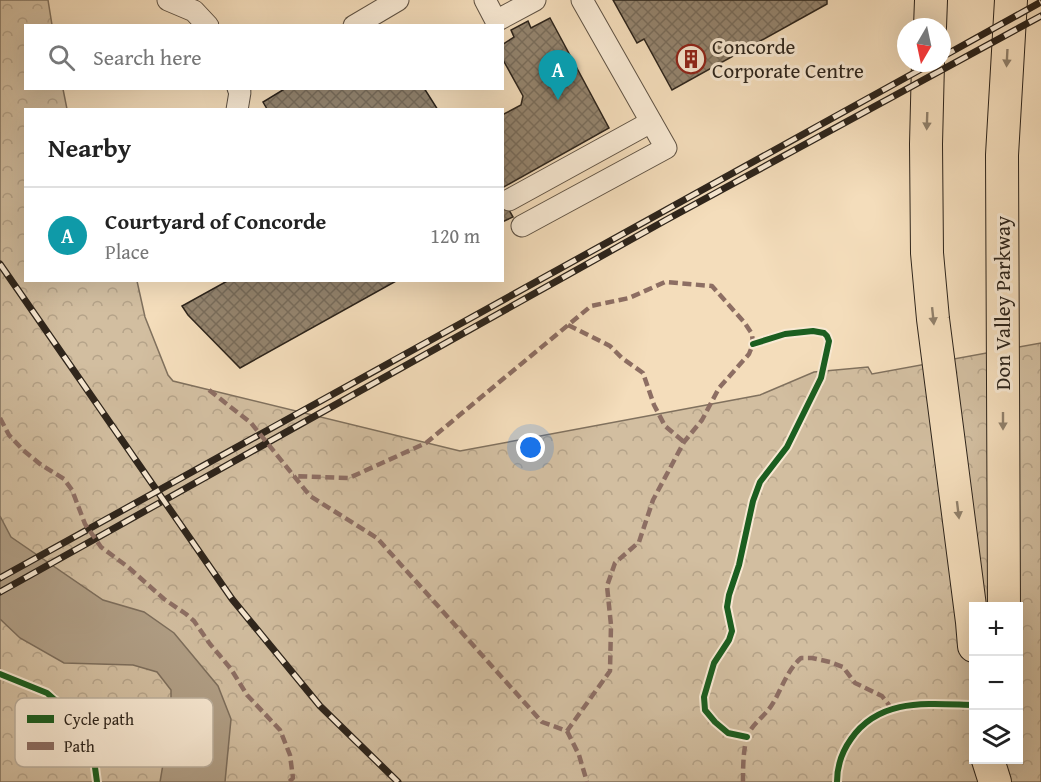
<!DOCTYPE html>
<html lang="en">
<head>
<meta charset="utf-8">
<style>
  body { margin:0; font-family:"Gentium Book Plus",serif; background:#f6f6f6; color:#222 }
  .controls { position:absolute; right:18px; bottom:18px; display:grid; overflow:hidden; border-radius:0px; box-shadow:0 6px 24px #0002 }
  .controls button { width:54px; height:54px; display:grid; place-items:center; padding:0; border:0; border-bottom:2px solid #e0e0e0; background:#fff; color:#222; font:30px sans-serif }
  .compass { position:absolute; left:897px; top:18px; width:54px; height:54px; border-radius:50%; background:#fff; box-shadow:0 6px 24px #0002; rotate:189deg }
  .you { position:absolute; left:531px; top:448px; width:21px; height:21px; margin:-15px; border:4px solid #fff; border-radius:50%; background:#1a73e8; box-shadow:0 0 0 9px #1a73e833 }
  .badge { display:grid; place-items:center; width:39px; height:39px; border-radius:50%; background:#1a73e8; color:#fff; font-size:20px; font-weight:700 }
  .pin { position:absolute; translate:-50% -50px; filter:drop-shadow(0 2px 3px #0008) }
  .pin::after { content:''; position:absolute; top:32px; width:21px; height:18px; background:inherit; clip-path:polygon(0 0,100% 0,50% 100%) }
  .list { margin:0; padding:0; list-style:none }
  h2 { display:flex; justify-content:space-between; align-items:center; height:78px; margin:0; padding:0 24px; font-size:26px }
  h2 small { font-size:20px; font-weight:400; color:#767676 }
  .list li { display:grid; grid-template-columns:39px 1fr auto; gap:18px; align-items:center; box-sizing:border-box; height:96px; padding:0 24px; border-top:2px solid #e0e0e0 }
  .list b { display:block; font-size:22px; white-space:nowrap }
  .list p { margin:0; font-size:20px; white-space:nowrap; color:#767676 }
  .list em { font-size:20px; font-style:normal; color:#767676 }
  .icon { flex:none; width:33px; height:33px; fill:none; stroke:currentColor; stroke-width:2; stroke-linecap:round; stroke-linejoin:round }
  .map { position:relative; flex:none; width:1041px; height:782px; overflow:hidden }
  .search { position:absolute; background:#fff; box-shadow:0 6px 24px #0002; left:24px; top:24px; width:480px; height:66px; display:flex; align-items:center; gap:15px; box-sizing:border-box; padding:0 21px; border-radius:0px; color:#767676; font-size:22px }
  .panel { position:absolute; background:#fff; box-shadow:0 6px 24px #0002; left:24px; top:108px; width:480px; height:174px; border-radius:0px }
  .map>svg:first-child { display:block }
  .forest { fill:url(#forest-crowns); stroke:#80715e; stroke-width:1.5; fill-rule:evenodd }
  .water { fill:#b09e85; stroke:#7c6d5b; stroke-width:1.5 }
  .building { fill:url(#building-cross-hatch); stroke:#2d241b; stroke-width:1.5 }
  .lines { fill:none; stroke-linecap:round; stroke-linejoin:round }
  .minor-casing { stroke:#5f5243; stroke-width:23 }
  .highway-casing { stroke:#2d241b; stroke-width:34 }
  .minor { stroke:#f8e9d3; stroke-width:21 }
  .highway { stroke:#f4ddbb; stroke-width:32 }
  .rail-casing { stroke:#2d241b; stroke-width:7 }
  .rail { stroke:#f8e9d3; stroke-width:4.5; stroke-dasharray:14; stroke-linecap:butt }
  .quiet { stroke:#8d6e63; stroke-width:4.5; stroke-dasharray:9 4.5; stroke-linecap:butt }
  .cycleway-casing { stroke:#f8e9d3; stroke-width:10 }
  .cycleway { stroke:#1b5e20; stroke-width:6 }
  .oneway { fill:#90806b }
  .labels { text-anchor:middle; stroke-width:6; stroke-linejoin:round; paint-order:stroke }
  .poi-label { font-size:21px; fill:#2d241b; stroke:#f8e9d3; text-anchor:start }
  .street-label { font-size:21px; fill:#2d241b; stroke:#f8e9d3 }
  .key { fill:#f8e9d3; stroke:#bbae9c; stroke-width:1.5 }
  .key-label { font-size:16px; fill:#2d241b }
</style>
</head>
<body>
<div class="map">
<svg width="1041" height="782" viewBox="0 0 1041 782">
  <defs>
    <pattern id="forest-crowns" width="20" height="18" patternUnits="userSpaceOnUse" patternTransform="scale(1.5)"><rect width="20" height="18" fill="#d2bea0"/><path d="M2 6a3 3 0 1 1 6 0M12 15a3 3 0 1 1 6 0" fill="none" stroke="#b5a389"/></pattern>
    <pattern id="building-cross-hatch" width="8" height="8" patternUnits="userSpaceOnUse" patternTransform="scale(1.5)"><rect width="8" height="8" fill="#94846e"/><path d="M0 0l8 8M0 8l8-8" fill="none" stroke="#796c5a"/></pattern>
  </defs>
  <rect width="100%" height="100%" fill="#f4ddbb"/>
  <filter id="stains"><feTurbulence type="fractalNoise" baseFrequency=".00333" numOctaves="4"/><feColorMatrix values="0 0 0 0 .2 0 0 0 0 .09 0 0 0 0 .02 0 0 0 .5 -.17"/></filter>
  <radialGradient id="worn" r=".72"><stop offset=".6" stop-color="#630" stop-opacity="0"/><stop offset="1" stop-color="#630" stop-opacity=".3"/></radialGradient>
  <path class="forest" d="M0 0H48L52 25 26 26V88L63 89 67 109 26 110V280L137 281 145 317 168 375 173 381 460 451 760 395 814 372 868 367 872 374 1041 343V782H0ZM974 606H1018V760H974Z"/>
  <path class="water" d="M0 516 11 537 103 600 144 612 174 633 218 686 231 719 225 782H160L171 717V690L157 672 133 665 64 663 20 638 0 619Z"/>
  <g class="building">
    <path d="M613 0H827V4L672 90 644 39 637 43Z"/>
    <path d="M550 18 609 128 502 188V115L521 105 523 96 502 58V45L514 37 511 30 528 21 531 28Z"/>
    <path d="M286 88H424L438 110H266L267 109 263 102Z"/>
    <path d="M502 198 513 217 502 222Z"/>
    <path d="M229 280H398L240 368 188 315 182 306Z"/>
  </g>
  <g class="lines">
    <g class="minor-casing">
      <g id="minor">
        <path d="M168 0 194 11 208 26"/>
        <path d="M485 0 496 21 535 0"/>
        <path d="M354 26 398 0"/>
        <path d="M237 110 240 92 238 88"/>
        <path d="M509 200 651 122"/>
        <path d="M522 226 666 148 582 0"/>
      </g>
    </g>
    <g class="highway-casing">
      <g id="highway">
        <path d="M930 27 931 0"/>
        <path d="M928 63 926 144 927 253 933 319 972 622 974 646"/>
        <path d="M1004 606 1002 155 1011 0"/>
        <path d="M988 760 995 782"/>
      </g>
    </g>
    <use href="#minor" class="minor"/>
    <use href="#highway" class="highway"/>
    <g class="rail-casing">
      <g id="rail">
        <path d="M942 57 1041 2"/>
        <path d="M0 264 232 599 320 706 398 782"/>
        <path d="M0 578 932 63"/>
        <path d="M0 592 666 220 1041 16"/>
      </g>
    </g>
    <use href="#rail" class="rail"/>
    <g class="quiet">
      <path d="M568 325 610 346 622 358 643 373 654 405 665 426 684 442"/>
      <path d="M209 390 251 423 310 496 377 538 542 722 567 731 610 671 611 625 607 586 615 563 639 542 653 500 684 442 702 420 719 388 749 354 753 344 752 334 744 322 712 286 665 282 629 298 591 306 426 443 349 478 293 476"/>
      <path d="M0 418 9 435 23 450 40 464 64 479 72 490 85 524 101 547 128 567 164 599 186 614 194 621 210 644 231 669 247 695 280 730 290 755 293 778 289 782"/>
      <path d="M567 731 579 755 587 782"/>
      <path d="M743 782C743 770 743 746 748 735 752 725 762 718 769 709 781 693 785 672 801 658H812L830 662 843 667 855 683 882 696 892 709"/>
    </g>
    <g class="cycleway-casing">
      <g id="cycleway">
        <path d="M0 674 47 693 64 708 87 742 94 760 97 782"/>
        <path d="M747 737 728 733 715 722 705 710 704 697 714 663 729 640 732 631 727 607 729 595 739 565 753 501 760 482 787 447 821 378 829 341 827 336 824 333 813 331 785 334 753 344"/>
        <path d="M837 782C837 766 841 753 851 739 880 697 929 704 974 705"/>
      </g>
    </g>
    <use href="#cycleway" class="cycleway"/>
  </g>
  <defs><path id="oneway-solid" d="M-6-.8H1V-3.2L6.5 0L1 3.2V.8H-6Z" transform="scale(1.5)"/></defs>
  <g class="oneway">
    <use href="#oneway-solid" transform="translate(1007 58) rotate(93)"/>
    <use href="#oneway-solid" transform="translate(927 121) rotate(92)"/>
    <use href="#oneway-solid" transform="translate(933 316) rotate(84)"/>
    <use href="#oneway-solid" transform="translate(1003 421) rotate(90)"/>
    <use href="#oneway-solid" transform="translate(958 510) rotate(83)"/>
  </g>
  <defs>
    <g id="building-ring" transform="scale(1.5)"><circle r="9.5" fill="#f8e9d3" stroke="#8f2418" stroke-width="1.5"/><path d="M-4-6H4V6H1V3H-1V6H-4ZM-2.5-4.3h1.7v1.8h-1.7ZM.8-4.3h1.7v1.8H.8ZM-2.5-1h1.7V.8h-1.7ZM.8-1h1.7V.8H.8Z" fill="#8f2418"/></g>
  </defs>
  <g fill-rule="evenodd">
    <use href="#building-ring" x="691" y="59"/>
  </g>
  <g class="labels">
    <g class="poi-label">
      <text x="712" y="54">Concorde<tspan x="712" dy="24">Corporate Centre</tspan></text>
    </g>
    <g class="street-label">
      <text transform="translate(1003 303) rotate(-90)" y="7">Don Valley Parkway</text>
    </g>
  </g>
  <rect x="15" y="698" width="198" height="69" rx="9" class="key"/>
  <rect x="27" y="715" width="27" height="8" fill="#1b5e20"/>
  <rect x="27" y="742" width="27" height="8" fill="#8d6e63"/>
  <g class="key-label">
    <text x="64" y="725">Cycle path</text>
    <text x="64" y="752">Path</text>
  </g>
  <rect width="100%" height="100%" filter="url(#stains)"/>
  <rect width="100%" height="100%" fill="url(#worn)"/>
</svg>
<div class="controls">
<button>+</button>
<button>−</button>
<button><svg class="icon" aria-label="layers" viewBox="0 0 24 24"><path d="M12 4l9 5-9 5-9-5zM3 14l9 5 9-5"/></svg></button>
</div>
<svg class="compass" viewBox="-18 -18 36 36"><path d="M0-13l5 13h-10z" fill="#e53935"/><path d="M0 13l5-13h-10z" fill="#767676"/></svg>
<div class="you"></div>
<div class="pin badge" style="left:558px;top:100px;background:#0f9aa8">A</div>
<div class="search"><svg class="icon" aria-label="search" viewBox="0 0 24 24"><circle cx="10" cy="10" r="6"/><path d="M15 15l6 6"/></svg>Search here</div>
<section class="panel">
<h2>Nearby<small></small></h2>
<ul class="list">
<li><span class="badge" style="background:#0f9aa8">A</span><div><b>Courtyard of Concorde</b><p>Place</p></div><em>120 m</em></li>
</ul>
</section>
</div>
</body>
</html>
